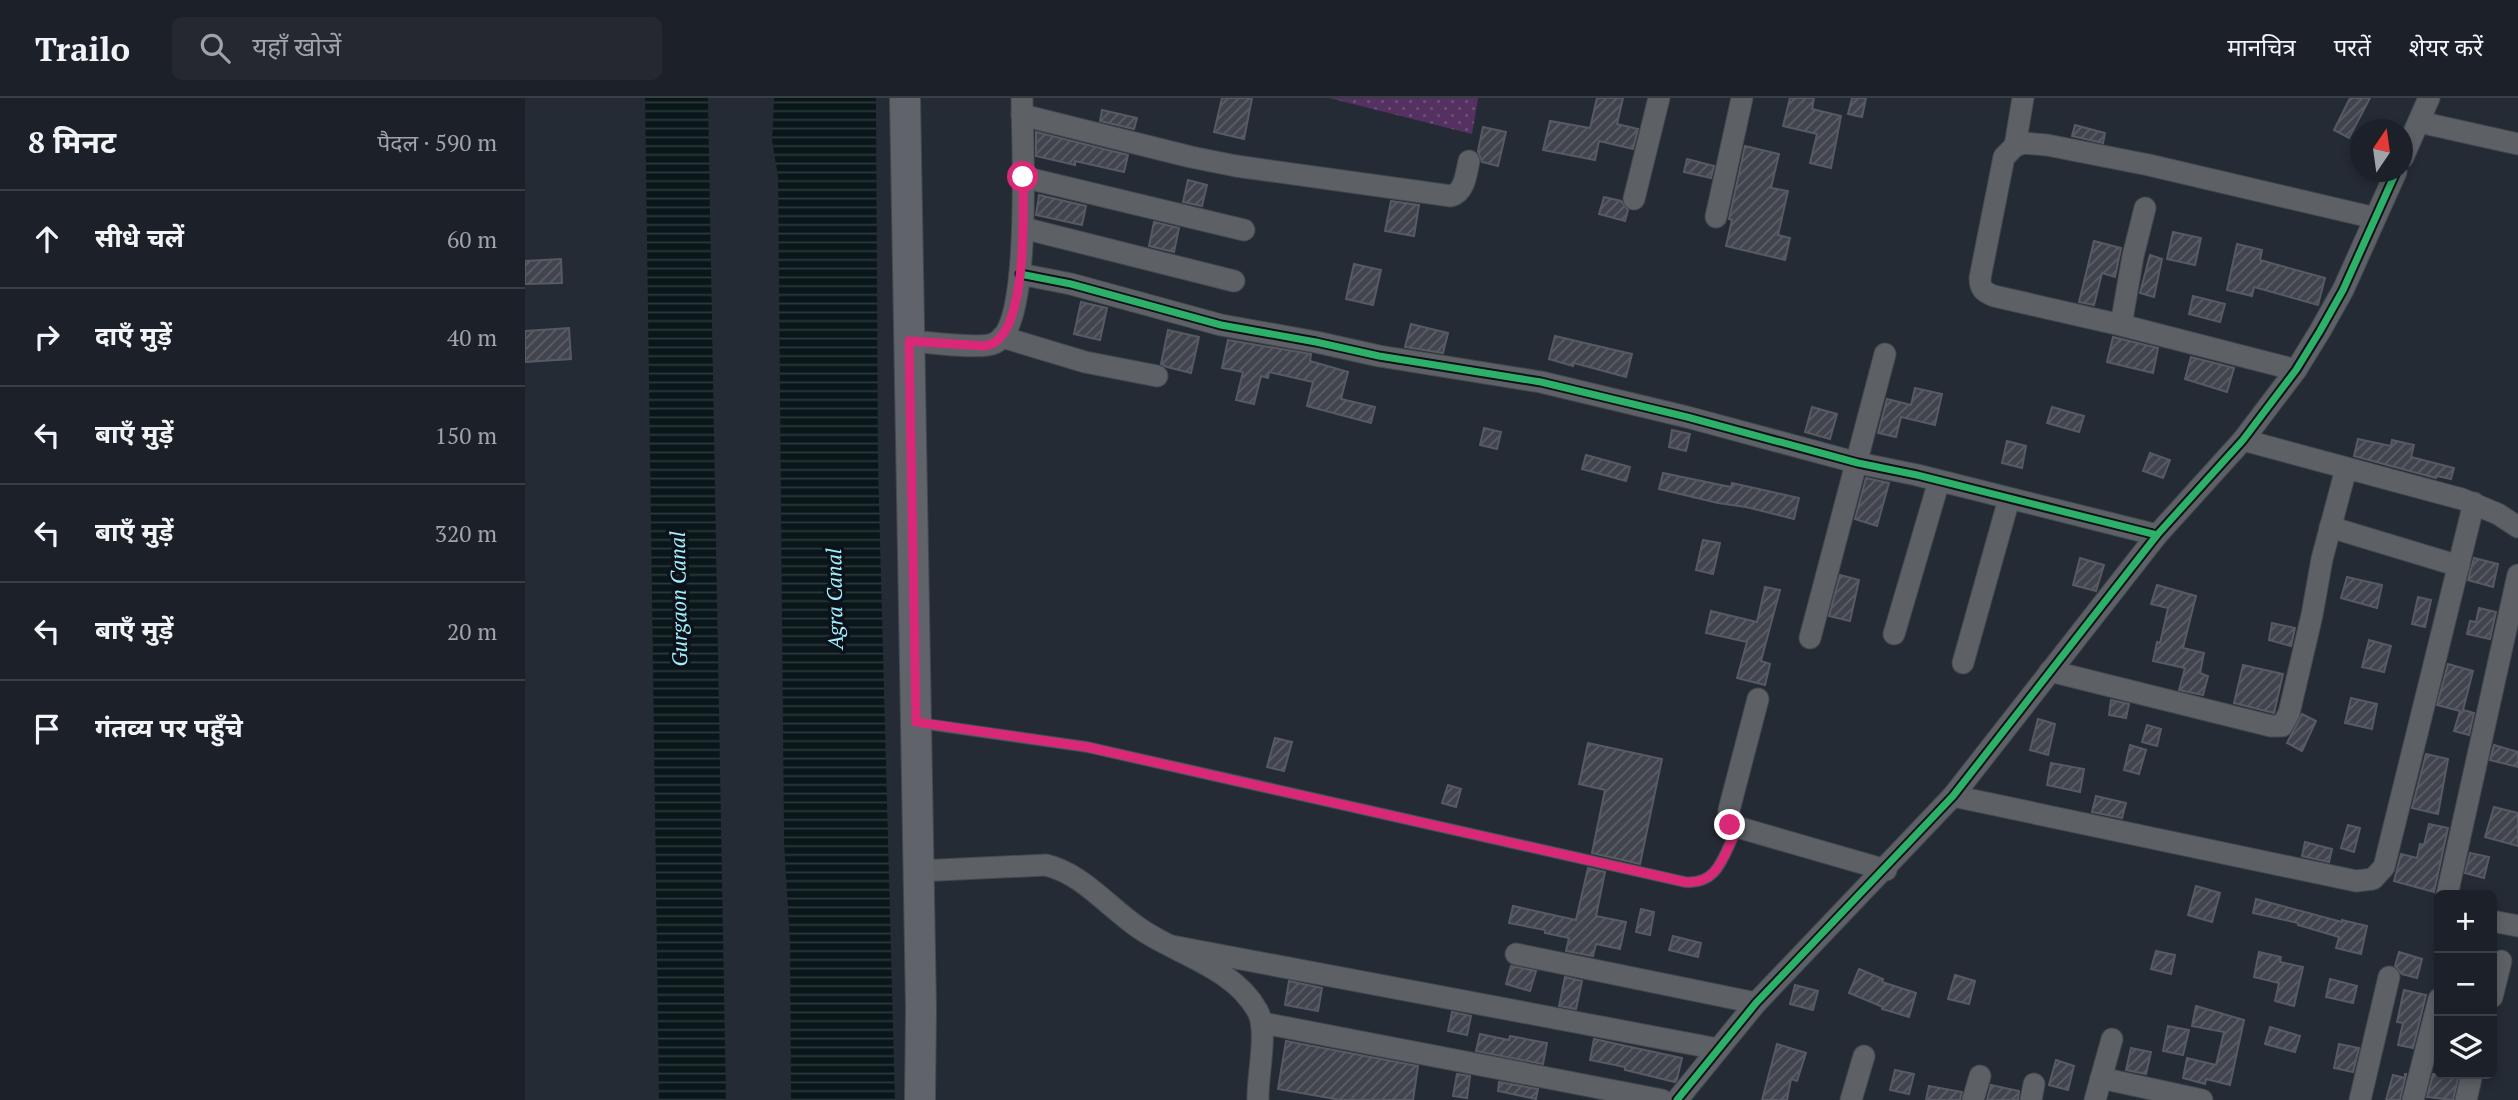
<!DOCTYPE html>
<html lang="hi">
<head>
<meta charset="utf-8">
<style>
  body { margin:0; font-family:"PT Serif","Noto Sans Devanagari",serif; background:#252830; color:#f1f3f6 }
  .controls { position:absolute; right:21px; bottom:21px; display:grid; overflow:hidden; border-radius:10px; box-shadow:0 4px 10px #0003 }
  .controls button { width:63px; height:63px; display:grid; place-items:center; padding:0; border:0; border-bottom:2px solid #3a3e45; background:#1c2028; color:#f1f3f6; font:35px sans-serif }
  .compass { position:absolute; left:1825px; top:21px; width:63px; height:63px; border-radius:50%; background:#1c2028; box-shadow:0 4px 10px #0003; rotate:13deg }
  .stop { position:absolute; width:21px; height:21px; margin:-16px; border:5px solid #db2777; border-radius:50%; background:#fff }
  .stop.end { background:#db2777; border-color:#fff; box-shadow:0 2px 7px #0008 }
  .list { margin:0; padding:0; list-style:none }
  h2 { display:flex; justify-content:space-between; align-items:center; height:91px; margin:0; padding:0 28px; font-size:30px }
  h2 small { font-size:23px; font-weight:400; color:#a0a3a8 }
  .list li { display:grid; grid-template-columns:46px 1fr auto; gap:21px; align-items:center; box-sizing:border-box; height:98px; padding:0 28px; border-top:2px solid #3a3e45 }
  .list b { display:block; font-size:26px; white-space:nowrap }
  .list em { font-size:23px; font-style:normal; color:#a0a3a8 }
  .icon { flex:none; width:38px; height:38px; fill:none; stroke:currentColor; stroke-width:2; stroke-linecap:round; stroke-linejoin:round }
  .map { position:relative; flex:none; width:1993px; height:1002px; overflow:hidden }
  header { display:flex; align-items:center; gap:42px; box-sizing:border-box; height:98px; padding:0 35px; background:#1c2028; border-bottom:2px solid #3a3e45 }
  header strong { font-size:33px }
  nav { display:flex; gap:38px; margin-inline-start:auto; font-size:24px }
  .search { width:490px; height:63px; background:#252830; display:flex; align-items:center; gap:18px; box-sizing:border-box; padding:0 24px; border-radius:10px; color:#a0a3a8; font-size:26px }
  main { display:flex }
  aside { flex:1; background:#1c2028 }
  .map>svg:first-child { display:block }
  .park { fill:url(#park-dots) }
  .water { fill:url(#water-rules) }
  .building { fill:url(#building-hatch); stroke:#585a63; stroke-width:2 }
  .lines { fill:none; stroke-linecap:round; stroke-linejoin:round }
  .lane-casing { stroke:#434850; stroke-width:12 }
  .street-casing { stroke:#434850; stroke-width:23 }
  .secondary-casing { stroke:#434850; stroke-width:32 }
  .lane { stroke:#5d6165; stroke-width:10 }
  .street { stroke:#5d6165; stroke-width:21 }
  .secondary { stroke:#60646a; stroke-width:30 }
  .cycleway-casing { stroke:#0d121a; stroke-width:11 }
  .cycleway { stroke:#2db169; stroke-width:7 }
  .route { stroke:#db2777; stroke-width:9 }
  .labels { text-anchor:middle; stroke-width:7; stroke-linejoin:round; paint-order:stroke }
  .water-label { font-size:21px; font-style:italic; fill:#a2f0fd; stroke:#0d121a }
</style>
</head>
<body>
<header>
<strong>Trailo</strong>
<div class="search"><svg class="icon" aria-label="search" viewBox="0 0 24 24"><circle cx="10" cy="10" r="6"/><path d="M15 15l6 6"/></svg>यहाँ खोजें</div>
<nav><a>मानचित्र</a><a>परतें</a><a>शेयर करें</a></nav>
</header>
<main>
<aside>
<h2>8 मिनट<small>पैदल · 590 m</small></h2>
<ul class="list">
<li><svg class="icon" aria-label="ahead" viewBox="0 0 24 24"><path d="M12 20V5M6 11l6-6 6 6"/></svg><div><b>सीधे चलें</b></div><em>60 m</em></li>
<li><svg class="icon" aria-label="right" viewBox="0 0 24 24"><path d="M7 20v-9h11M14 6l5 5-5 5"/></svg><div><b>दाएँ मुड़ें</b></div><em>40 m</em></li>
<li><svg class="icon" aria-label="left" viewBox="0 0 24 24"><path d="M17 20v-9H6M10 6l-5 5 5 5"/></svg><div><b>बाएँ मुड़ें</b></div><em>150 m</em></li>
<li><svg class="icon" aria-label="left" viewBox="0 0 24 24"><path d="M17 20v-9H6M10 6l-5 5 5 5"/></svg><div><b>बाएँ मुड़ें</b></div><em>320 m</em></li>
<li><svg class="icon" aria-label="left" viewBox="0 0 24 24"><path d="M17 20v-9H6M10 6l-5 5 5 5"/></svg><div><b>बाएँ मुड़ें</b></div><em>20 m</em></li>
<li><svg class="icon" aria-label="arrive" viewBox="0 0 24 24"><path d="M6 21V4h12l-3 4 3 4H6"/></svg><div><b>गंतव्य पर पहुँचे</b></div></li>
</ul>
</aside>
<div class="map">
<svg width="1993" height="1002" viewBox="0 0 1993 1002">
  <defs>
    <pattern id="park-dots" width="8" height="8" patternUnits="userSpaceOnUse" patternTransform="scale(1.75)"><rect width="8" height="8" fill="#543161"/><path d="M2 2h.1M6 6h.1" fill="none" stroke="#6c4e78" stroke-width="1.8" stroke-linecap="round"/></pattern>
    <pattern id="water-rules" width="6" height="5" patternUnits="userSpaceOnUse" patternTransform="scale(1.75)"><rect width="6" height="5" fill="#0a171a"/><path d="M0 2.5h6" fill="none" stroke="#2d383b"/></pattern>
    <pattern id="building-hatch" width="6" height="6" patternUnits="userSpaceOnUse" patternTransform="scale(1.75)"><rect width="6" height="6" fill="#42444d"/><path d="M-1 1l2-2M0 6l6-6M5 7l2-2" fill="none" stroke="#5d5f67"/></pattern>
  </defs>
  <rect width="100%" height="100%" fill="#252b35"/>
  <path class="park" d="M804 0H953L947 36Z"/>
  <g class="water">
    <path d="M120 0H183L201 1002H134Z"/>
    <path d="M249 0H351L353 366 370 1002H266L265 846 259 745 253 78 247 43Z"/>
  </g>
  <g class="building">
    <path d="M697 0H727L719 41 689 34Z"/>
    <path d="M1072 0H1098L1092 26 1113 31 1108 51 1074 43 1070 62 1018 52 1025 23 1065 30Z"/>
    <path d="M1265 0H1289L1287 11 1316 18 1306 70 1285 65 1292 36 1258 28Z"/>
    <path d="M1327 0H1341L1337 19 1323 16Z"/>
    <path d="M1825 0H1845L1824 40 1809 32Z"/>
    <path d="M577 12 612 20 609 31 575 23Z"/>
    <path d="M1550 27 1580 35 1578 45 1547 38Z"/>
    <path d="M958 29 981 34 973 68 957 64 953 53Z"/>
    <path d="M511 34 603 57 599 74 550 63V67L511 58Z"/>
    <path d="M1220 48 1254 56 1246 90 1263 93 1253 137 1265 140 1260 162 1201 148 1207 122 1204 121Z"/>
    <path d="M1162 61 1189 68 1186 80 1159 74Z"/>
    <path d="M663 82 682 87 677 108 658 104Z"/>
    <path d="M514 97 561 108 557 127 511 117Z"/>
    <path d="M1079 99 1096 103 1103 112 1100 123 1074 116Z"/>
    <path d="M866 103 894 107 889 138 860 133Z"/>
    <path d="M629 124 654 130 649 154 624 148Z"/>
    <path d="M1648 134 1676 140 1670 167 1642 161Z"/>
    <path d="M1569 143 1596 150 1590 179 1577 175 1569 207 1554 204Z"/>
    <path d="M1712 146 1737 152 1735 162 1800 180 1793 207 1729 189 1727 198 1702 192Z"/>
    <path d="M1625 157 1637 161 1629 199 1615 195Z"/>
    <path d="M36 161 37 185 0 186V163Z"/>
    <path d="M829 166 856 172 848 207 821 201Z"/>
    <path d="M1668 198 1700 206 1695 224 1664 216Z"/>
    <path d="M556 204 582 210 575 242 549 236Z"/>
    <path d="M886 226 923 235 918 255 880 249Z"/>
    <path d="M44 230 46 261 0 264V233Z"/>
    <path d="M643 232 674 239 666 275 642 269 636 266Z"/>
    <path d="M1030 238 1107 256 1101 279 1049 265 1048 268 1024 261Z"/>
    <path d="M1588 239 1633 250 1628 275 1582 264Z"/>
    <path d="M703 242 786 256 785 263 823 274 816 301 850 309 846 325 782 308 788 284 744 274 743 280 736 278 729 306 711 302 718 274 697 270Z"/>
    <path d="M1666 259 1709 270 1702 294 1660 281Z"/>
    <path d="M1390 290 1417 296 1410 327 1376 319 1371 339 1353 335 1362 301 1386 307Z"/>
    <path d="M1287 309 1312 316 1305 341 1280 334Z"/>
    <path d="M1527 309 1559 318 1554 334 1522 325Z"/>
    <path d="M959 330 976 334 972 351 955 347Z"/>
    <path d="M1147 332 1165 336 1161 353 1144 349Z"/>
    <path d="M1833 341 1866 348 1867 342 1889 347 1886 359 1929 370 1926 381 1912 378 1911 380 1829 358Z"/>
    <path d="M1482 343 1501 348 1497 370 1477 365Z"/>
    <path d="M1625 355 1645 362 1638 380 1618 373Z"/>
    <path d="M1061 357 1105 369 1101 383 1057 371Z"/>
    <path d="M1138 375 1206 389 1207 385 1274 400 1269 421 1221 409 1193 405 1134 391Z"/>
    <path d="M1341 380 1364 385 1352 428 1330 421Z"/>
    <path d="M1178 442 1195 445 1188 476 1171 472Z"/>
    <path d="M1555 460 1579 467 1571 493 1548 487Z"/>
    <path d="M1949 460 1973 466 1968 489 1943 482Z"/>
    <path d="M1315 477 1334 482 1325 523 1304 518Z"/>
    <path d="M1822 479 1857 487 1852 510 1816 500Z"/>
    <path d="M1632 487 1671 498 1658 550 1679 555 1675 575 1683 578 1678 597 1654 592 1660 570 1628 563 1632 544 1635 545 1643 510 1626 506Z"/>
    <path d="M1240 489 1255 492 1236 563 1245 566 1240 587 1212 580 1222 544 1181 535 1186 513 1232 524Z"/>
    <path d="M1893 499 1906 502 1900 529 1887 526Z"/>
    <path d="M1954 510 1971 514 1965 541 1942 536 1945 523 1951 524Z"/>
    <path d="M1747 525 1770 530 1766 548 1744 542Z"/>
    <path d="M1844 542 1866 548 1859 574 1837 569Z"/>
    <path d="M1923 566 1948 573 1938 612 1949 615 1944 637 1929 633 1935 613 1912 607Z"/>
    <path d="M1718 567 1758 576 1749 615 1709 605Z"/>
    <path d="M1826 600 1852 606 1847 631 1820 625Z"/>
    <path d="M1586 602 1604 606 1601 620 1584 617Z"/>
    <path d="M1777 616 1791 623 1777 653 1762 645Z"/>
    <path d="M1513 621 1530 626 1523 657 1505 652Z"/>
    <path d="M1622 627 1636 631 1632 648 1617 644Z"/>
    <path d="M750 640 767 644 759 673 742 669Z"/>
    <path d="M1063 645 1137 661 1115 766 1067 755 1080 692 1054 686Z"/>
    <path d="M1605 647 1621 652 1614 676 1599 672Z"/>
    <path d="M1969 647 1993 654V669L1965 662Z"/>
    <path d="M1901 656 1923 661 1913 716 1887 710Z"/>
    <path d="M1526 665 1559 671 1555 694 1522 687Z"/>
    <path d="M923 687 936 691 931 709 917 705Z"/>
    <path d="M1571 698 1601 705 1597 720 1567 714Z"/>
    <path d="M1969 709 1993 715V748L1960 739Z"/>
    <path d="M1904 726 1923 730 1909 794 1869 783 1876 756 1892 760 1895 746 1899 747Z"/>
    <path d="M1823 727 1835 730 1829 754 1816 750Z"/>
    <path d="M1780 744 1807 751 1804 764 1777 758Z"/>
    <path d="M1945 755 1964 759 1959 780 1940 775Z"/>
    <path d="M1063 770 1080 774 1071 818 1101 824 1095 851 1071 846 1068 858 1041 853 1044 840 1020 835V832L984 825 988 808 1051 822Z"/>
    <path d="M1671 788 1695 795 1687 824 1663 817Z"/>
    <path d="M1731 801 1817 824V822L1842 828 1836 856 1811 850 1814 839 1773 827V825L1728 815Z"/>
    <path d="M1116 811 1129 814 1125 837 1111 834Z"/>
    <path d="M1148 838 1176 845 1173 859 1144 852Z"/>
    <path d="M1631 853 1650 857 1646 876 1626 871Z"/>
    <path d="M1734 854 1756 859 1755 864 1778 869 1769 908 1750 903 1754 885 1729 879Z"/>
    <path d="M1874 854 1897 861 1892 880 1877 876 1870 868Z"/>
    <path d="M986 868 1011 873 1005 893 981 886Z"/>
    <path d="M1334 871 1358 881 1357 884 1391 895 1384 919 1357 911 1358 909 1324 895Z"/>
    <path d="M1430 877 1450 883 1444 906 1423 901Z"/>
    <path d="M1040 879 1057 883 1051 911 1034 908Z"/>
    <path d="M1805 881 1832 888 1828 905 1801 899Z"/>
    <path d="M764 883 797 890 793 913 760 907Z"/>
    <path d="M1270 887 1293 893 1288 912 1265 906Z"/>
    <path d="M1879 892 1901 897 1888 950 1873 947 1878 925 1872 924Z"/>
    <path d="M1671 908 1719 922 1705 987 1681 981 1680 986 1658 980 1662 960 1691 967 1699 934 1667 928Z"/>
    <path d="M927 914 946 918 942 937 923 933Z"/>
    <path d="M1643 928 1664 932 1658 957 1638 953Z"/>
    <path d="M1745 929 1775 938 1770 954 1740 946Z"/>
    <path d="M955 936 984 942 985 938 1022 945 1018 966 951 953Z"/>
    <path d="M1069 941 1157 960 1152 981 1150 984 1100 972V969L1065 962Z"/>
    <path d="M761 943 893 968 888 1002H816L753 991Z"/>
    <path d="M1252 946 1281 955 1272 983 1266 981 1262 1002H1237Z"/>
    <path d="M1814 946 1834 950 1828 974 1809 970Z"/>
    <path d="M1606 950 1626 954 1621 976 1601 972Z"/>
    <path d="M1531 962 1549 968 1543 992 1524 987Z"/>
    <path d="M1370 972 1389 976 1384 996 1365 992Z"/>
    <path d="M932 976 945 978 942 1000 928 998Z"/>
    <path d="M1880 976H1881L1875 1002H1861L1868 977 1880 980Z"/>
    <path d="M1908 976H1934L1928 1002 1902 999Z"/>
    <path d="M974 984 1013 991 1011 1001 973 993Z"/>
    <path d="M1466 987 1494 993 1493 1002H1462Z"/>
    <path d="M1404 988 1437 994 1435 1002H1401Z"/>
  </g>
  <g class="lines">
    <g class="lane-casing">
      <path id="lane" d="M394 625 562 649 1160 784C1194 787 1198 757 1212 731"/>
    </g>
    <g class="street-casing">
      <g id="street">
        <path d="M497 17 666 59 711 68 926 98C940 94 941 76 944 63"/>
        <path d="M1894 24 1993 46"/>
        <path d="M1490 48 1498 0"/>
        <path d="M1878 59 1904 0"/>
        <path d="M498 79 719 132"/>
        <path d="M1109 101 1134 0"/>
        <path d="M1191 119 1217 0"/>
        <path d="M498 130 709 183"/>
        <path d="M495 176 546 186 696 227 791 244 854 258 1016 284 1162 319 1333 365 1392 377 1632 437"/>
        <path d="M1596 227 1608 158 1620 110"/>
        <path d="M477 239 560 264 632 278"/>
        <path d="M385 243C402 244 457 252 470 245 508 227 497 41 497 0"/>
        <path d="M1771 272 1596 227 1469 198C1459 194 1455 191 1455 180L1479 59 1490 48 1499 45 1522 47 1624 67 1850 120"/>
        <path d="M1718 342 1937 401 1973 416 1993 429"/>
        <path d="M1805 429 1934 468"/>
        <path d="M1369 536 1414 383"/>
        <path d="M1285 540 1360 256"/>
        <path d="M1438 565 1484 401"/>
        <path d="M1525 573 1746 628H1757L1764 615 1787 517 1797 461 1821 371"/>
        <path d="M1233 601 1204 712 1205 727 1361 772"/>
        <path d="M1428 698 1831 783 1848 781 1859 769 1949 405"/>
        <path d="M393 773 521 767C558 776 583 809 614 830 651 856 708 869 732 912 744 932 732 977 733 1002"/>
        <path d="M1922 797 1993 477"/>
        <path d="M1967 823 1993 828"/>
        <path d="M647 848 1193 951"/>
        <path d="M991 856 1231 905"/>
        <path d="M1967 899 1976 863"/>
        <path d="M738 925 1137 1002"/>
        <path d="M1576 980 1677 1002"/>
        <path d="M1152 1002 1231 905 1428 698 1632 437 1718 342 1771 272 1795 233 1818 192 1871 74"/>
        <path d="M1326 1002 1339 958"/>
        <path d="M1448 1002 1455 978"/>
        <path d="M1506 1002 1509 986"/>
        <path d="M1570 1002 1587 941"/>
        <path d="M1835 1002 1864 879"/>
        <path d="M1888 1002 1914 901"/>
        <path d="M1941 1002 1947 976"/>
      </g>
    </g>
    <g class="secondary-casing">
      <path id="secondary" d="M380 0 396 910 395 1002"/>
    </g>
    <use href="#lane" class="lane"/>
    <use href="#street" class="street"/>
    <use href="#secondary" class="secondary"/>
    <g class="cycleway-casing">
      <g id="cycleway">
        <path d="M495 176 546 186 696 227 791 244 854 258 1016 284 1162 319 1333 365 1392 377 1632 437"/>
        <path d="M1152 1002 1231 905 1428 698 1632 437 1718 342 1771 272 1795 233 1818 192 1871 74"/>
      </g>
    </g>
    <use href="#cycleway" class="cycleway"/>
  </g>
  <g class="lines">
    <path class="route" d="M498 79C498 113 504 242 460 248L384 243 391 624 562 649 1160 784C1193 787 1199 757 1212 731L1205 727"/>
  </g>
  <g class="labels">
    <g class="water-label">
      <text transform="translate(154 501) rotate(-91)" y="7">Gurgaon Canal</text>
      <text transform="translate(310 501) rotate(-91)" y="7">Agra Canal</text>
    </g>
  </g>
</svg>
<div class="controls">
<button>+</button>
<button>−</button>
<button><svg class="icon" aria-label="layers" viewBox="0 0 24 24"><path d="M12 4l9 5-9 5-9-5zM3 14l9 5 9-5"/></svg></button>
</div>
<svg class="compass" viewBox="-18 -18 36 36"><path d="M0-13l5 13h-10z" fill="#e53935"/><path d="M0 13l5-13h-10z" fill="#a0a3a8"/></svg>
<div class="stop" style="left:498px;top:79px"></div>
<div class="stop end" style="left:1205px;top:727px"></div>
</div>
</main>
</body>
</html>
